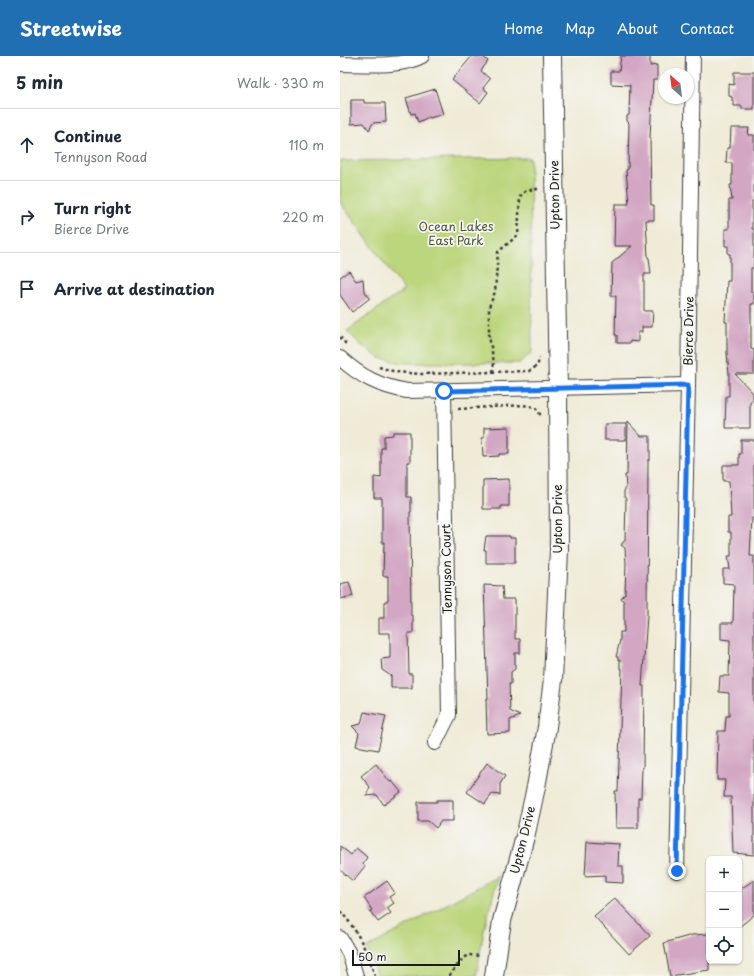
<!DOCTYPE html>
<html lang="en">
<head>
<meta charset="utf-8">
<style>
  body { margin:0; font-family:"Playpen Sans",sans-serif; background:#f2f2f3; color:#1f2937 }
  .controls { position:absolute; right:12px; bottom:12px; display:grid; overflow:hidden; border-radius:6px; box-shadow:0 1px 3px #0004 }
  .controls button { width:36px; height:36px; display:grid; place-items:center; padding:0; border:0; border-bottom:1px solid #e0e1e3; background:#fff; color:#1f2937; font:20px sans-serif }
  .compass { position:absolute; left:318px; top:12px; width:36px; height:36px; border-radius:50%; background:#fff; box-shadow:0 1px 3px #0004; rotate:332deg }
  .scale { position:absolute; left:12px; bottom:10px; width:108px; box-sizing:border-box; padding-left:4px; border:2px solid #1c1c1c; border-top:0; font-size:11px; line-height:14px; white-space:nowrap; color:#1c1c1c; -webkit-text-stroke:3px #f6f6f2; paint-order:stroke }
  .stop { position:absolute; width:12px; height:12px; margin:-9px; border:3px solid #1a73e8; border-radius:50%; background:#fff }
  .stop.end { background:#1a73e8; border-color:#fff; box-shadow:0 1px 4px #0008 }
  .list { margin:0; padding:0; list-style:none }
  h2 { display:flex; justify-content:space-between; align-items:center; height:52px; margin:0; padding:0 16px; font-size:17px }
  h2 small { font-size:13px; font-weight:400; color:#747a83 }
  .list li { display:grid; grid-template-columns:26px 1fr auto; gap:12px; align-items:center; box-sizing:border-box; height:72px; padding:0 16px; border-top:1px solid #e0e1e3 }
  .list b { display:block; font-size:15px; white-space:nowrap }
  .list p { margin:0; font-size:13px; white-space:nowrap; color:#747a83 }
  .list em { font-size:13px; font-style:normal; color:#747a83 }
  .icon { flex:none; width:22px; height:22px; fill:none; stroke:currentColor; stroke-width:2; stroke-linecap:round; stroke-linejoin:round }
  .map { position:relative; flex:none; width:414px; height:920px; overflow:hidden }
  header { display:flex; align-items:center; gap:24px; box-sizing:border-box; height:56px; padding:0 20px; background:#1f6fb2; color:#fff }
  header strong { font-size:19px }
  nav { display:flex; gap:22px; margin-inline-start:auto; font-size:14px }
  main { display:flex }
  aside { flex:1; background:#fff }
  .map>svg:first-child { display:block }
  .green { fill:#bbd67b; stroke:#6c794c }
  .building { fill:#d3a7c4 }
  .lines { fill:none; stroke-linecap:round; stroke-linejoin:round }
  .minor-casing { stroke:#3c3b38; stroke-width:16 }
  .major-casing { stroke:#3c3b38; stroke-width:20 }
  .path { stroke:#3c3b38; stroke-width:2.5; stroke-dasharray:3 3; stroke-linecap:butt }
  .minor { stroke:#fff; stroke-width:14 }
  .major { stroke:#fff; stroke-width:18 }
  .route { stroke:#1a73e8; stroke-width:5 }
  .labels { text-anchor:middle; stroke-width:3.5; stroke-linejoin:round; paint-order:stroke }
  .street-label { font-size:12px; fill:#1c1c1c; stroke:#f6f6f2 }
  .park-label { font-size:12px; fill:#4c5438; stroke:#f6f6f2 }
</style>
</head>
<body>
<header>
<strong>Streetwise</strong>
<nav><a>Home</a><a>Map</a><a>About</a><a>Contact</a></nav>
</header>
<main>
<aside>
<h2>5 min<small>Walk · 330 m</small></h2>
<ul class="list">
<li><svg class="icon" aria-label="ahead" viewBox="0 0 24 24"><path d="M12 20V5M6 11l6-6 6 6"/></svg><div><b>Continue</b><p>Tennyson Road</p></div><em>110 m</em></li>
<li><svg class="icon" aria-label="right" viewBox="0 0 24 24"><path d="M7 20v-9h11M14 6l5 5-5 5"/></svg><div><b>Turn right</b><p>Bierce Drive</p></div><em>220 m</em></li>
<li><svg class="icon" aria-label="arrive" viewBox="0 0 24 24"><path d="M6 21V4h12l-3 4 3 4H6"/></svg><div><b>Arrive at destination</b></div></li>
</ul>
</aside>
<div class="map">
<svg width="414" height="920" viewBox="0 0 414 920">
  <rect width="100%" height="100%" fill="#f6f6f2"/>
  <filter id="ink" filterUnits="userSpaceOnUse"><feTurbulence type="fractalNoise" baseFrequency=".025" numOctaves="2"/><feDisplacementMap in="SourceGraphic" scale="8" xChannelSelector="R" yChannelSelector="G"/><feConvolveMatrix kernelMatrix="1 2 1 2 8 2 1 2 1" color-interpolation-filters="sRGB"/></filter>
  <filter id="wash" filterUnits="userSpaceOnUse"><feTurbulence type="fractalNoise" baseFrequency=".012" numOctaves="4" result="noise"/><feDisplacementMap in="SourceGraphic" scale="16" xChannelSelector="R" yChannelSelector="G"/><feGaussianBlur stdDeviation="0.9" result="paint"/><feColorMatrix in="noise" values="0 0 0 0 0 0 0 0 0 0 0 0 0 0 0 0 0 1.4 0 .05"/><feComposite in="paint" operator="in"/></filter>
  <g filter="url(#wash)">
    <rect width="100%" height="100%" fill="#efebd7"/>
    <g class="green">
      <path d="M190 102 192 296 180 307H63L39 302 20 288 7 275 64 234 0 146V105Z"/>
      <path d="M158 820 144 874 136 920H37L27 892Z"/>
    </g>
    <g id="blocks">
      <g class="building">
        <path d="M132 0H142L148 5 141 15 150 23 143 32 148 36 140 47 112 24Z"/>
        <path d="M281 0H310V10L317 9V24H313L310 81 311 149H314V164H306L308 202H309L311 218H304V255H313L312 271H302V276H298V286L290 285V287H277V279H275L276 240H271L272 207 292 190H274L275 148H289L286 114 288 113 289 67 287 65V60L289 59 290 29 271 28V15H279Z"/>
        <path d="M394 16H414V53H402V50H394V45H392V41L389 40V28L394 29Z"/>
        <path d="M95 33 103 58 90 62 89 61 78 66 75 57 71 58 66 42Z"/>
        <path d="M11 44H24V47H45L46 66 33 67 29 74 24 67 11 68Z"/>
        <path d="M391 72H409L408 79H414V145H412V173H414V212H411V236H414V248H411V293L414 294V318H395L413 337V343L410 347V372H385L386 340H389V318L387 297V266H385L387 225H390V198H388V190H385V173H389V144H392L390 129H392V107H386L387 92H390Z"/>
        <path d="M9 215 16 225 23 223 24 235 30 242 12 256 0 239V221Z"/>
        <path d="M288 366 301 380H310V404H308L307 560 302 630H304L303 712H302L301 742H298V772H276L275 735H278L282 613H280V604H278V601H276L280 584V576H284V546L281 542 285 538 286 507 285 492 281 489 285 484 286 443 284 440V435L286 432 285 419H287Z"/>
        <rect x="265" y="368" width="21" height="16"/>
        <path d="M169 371V398H159V400L143 401 142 382H144V372Z"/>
        <path d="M53 376H70V406H67V441H71V456H70L71 560H73V577H68L69 618H72V632H51V620L42 614 41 603 50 602V577H39V562H44V546L48 544V520H43L44 486H42V442H34V421L41 422V392H44V380L53 379Z"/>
        <path d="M401 384H414V462H412L410 500H414V799L393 797 391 741H384L385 724H377L378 675H385L386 660H389V637L379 636 380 620H389L390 584 381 583V567H393L394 528 383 527V513H390L388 500H391V476H388V461H391L389 425H383V409H399V398H401Z"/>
        <path d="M169 423V450H161V453H143V424Z"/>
        <path d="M146 480H170V482H175V507H146V494H144Z"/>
        <path d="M9 526 13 540 0 543V528Z"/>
        <path d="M144 529 162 530 163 543H175V583H180V597H175V613L171 616V628H169L170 655 180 660 170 664V677L147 678 146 643H148Z"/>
        <path d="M24 656 46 660 38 694 16 690 19 677 12 670 21 668Z"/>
        <path d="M147 707 165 720 160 728V739L152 738 145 748 127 736Z"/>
        <path d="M36 708 50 726 52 725 61 736 44 749 37 739 26 740 30 731 21 720Z"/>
        <path d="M97 744H113V765H101L96 772 88 765H78V746H97Z"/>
        <path d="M247 786 279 788 278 810H283V827L265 826V819L245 820Z"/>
        <path d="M0 790 11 799 16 792 27 801 23 808 25 810 13 825 0 814Z"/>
        <path d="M414 824V859L399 871V834Z"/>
        <path d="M47 825 55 837 49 841 54 847 47 852 51 857 38 866 30 855 32 854 24 842Z"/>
        <path d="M275 842 310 880 289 898 254 860Z"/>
        <path d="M369 878V914L330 920 324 887 352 879Z"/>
      </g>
    </g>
  </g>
  <g filter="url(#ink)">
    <use href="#blocks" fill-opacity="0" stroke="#3c3b38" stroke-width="1"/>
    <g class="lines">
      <g class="minor-casing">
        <g id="minor">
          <path d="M0 8C24 8 61 12 82 0"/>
          <path d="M0 302C21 321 39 330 67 335L348 329"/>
          <path d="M95 687 109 659 104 335"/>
          <path d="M337 815 348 329 353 0"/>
          <path d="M0 882 9 897 16 920"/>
        </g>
      </g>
      <g class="major-casing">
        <path id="major" d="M154 920 162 865 186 777 196 731 207 671 213 624 219 494 218 333 212 0"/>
      </g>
      <g class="path">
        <path d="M0 281 6 288"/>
        <path d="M39 311 56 316 81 318 189 315 197 310 200 302"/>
        <path d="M153 316 154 307 149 280V251L155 236 158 196 178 179 180 141C185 133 189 134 199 133"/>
        <path d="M118 353 183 349 195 351 202 361"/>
        <path d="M0 855C18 874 27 896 35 920"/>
        <path d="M109 920 123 902 128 899 140 900"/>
      </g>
      <use href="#minor" class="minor"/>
      <use href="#major" class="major"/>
    </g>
  </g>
  <g class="lines" filter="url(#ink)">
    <path class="route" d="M104 335 348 329 337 815"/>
  </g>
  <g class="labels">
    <g class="street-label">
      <text transform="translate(215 139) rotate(-91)" y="4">Upton Drive</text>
      <text transform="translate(349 275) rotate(-89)" y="4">Bierce Drive</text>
      <text transform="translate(218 463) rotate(-90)" y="4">Upton Drive</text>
      <text transform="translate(107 513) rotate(-91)" y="4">Tennyson Court</text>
      <text transform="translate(183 784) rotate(-76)" y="4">Upton Drive</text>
    </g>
    <g class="park-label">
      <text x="116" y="175">Ocean Lakes<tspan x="116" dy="14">East Park</tspan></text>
    </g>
  </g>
</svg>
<div class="controls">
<button>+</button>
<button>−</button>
<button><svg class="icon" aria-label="locate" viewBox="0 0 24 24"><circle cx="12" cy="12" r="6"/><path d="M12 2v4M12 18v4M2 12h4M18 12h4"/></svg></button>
</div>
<svg class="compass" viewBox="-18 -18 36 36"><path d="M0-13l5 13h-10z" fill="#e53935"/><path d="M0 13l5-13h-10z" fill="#747a83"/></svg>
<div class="scale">50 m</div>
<div class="stop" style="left:104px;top:335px"></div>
<div class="stop end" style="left:337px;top:815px"></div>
</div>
</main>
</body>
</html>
